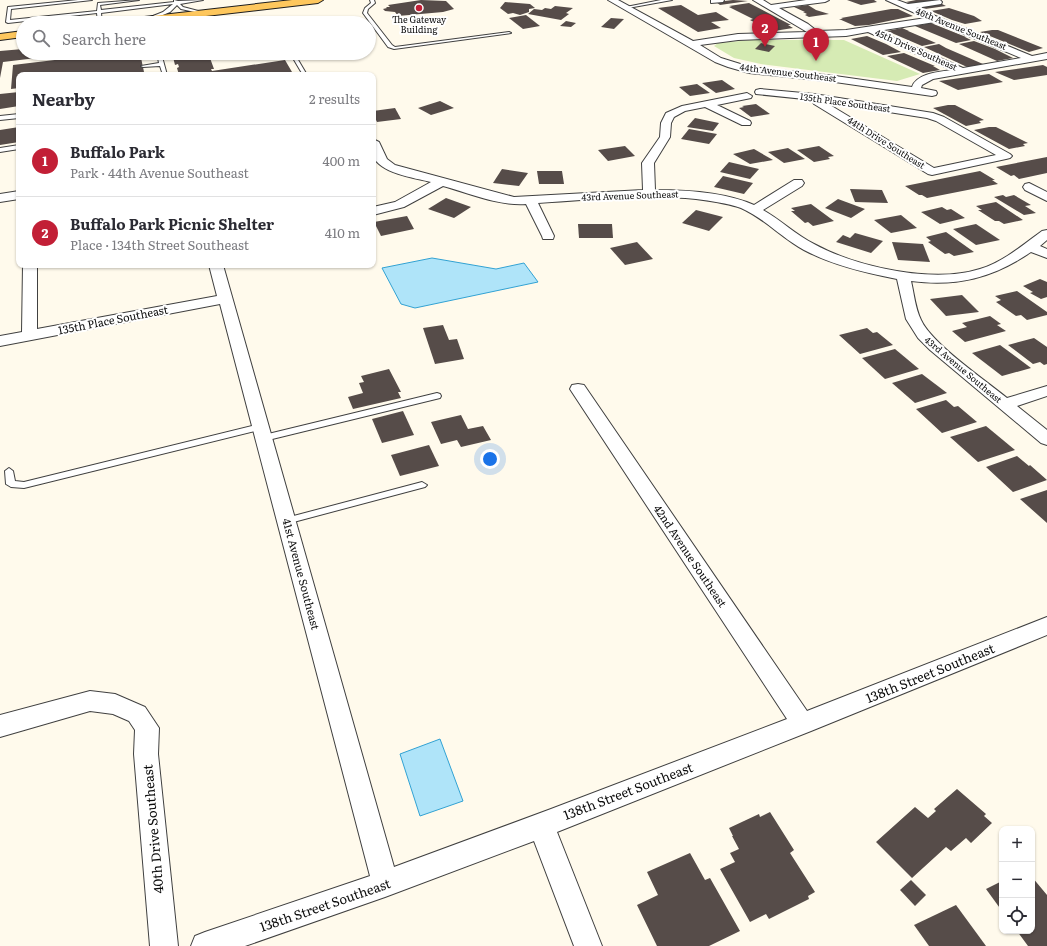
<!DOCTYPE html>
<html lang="en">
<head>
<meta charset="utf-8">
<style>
  body { margin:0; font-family:Literata,serif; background:#f7f7f7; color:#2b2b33 }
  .controls { position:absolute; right:12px; bottom:12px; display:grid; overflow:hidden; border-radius:8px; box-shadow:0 1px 3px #0004 }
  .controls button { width:36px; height:36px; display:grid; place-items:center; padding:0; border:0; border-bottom:1px solid #e1e1e2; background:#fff; color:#2b2b33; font:20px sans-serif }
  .you { position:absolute; left:490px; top:459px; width:14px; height:14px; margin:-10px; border:3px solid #fff; border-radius:50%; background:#1a73e8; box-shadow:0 0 0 6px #1a73e833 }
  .badge { display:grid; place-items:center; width:26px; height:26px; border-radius:50%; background:#c21f36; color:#fff; font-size:13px; font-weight:700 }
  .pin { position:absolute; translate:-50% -33px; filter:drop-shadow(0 1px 2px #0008) }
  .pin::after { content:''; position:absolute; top:21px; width:14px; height:12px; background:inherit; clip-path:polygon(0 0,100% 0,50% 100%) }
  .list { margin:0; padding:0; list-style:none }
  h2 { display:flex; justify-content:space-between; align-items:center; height:52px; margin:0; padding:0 16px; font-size:17px }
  h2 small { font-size:13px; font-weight:400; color:#7c7c81 }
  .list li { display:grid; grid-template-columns:26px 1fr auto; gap:12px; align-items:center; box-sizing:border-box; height:72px; padding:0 16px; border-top:1px solid #e1e1e2 }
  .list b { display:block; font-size:15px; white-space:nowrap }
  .list p { margin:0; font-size:13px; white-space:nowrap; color:#7c7c81 }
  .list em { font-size:13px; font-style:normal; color:#7c7c81 }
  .icon { flex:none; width:22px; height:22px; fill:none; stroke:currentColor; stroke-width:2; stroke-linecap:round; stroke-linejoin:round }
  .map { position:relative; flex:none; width:1047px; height:946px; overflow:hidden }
  .search { position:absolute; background:#fff; box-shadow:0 1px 3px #0004; left:16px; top:16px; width:360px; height:44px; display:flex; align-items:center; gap:10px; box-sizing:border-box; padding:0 14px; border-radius:22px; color:#7c7c81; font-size:15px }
  .panel { position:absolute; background:#fff; box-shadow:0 1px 3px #0004; left:16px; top:72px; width:360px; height:196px; border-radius:8px }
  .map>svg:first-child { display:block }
  .green { fill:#d6ebb4 }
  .water { fill:#afe4f9; stroke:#32a2d3 }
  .building { fill:#564c49 }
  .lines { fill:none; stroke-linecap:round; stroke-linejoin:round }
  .lane-casing { stroke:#404040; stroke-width:2 }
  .street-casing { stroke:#404040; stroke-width:2 }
  .primary-casing { stroke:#1e1e1e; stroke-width:2 }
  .lane { fill:#fff; fill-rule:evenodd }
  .street { fill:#fff; fill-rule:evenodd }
  .primary { fill:#fec75d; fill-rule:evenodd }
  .poi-dot { fill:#c21f36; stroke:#fff; stroke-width:1.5 }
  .labels { text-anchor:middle; stroke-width:4; stroke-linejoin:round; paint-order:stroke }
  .far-poi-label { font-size:9px; fill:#0d0d0d; stroke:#fff }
  .far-street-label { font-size:9px; fill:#0d0d0d; stroke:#fff }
  .street-label { font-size:11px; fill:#0d0d0d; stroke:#fff }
  .near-street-label { font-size:13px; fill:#0d0d0d; stroke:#fff }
</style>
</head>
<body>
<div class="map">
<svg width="1047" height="946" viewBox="0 0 1047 946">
  <rect width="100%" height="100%" fill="#fffaec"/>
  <path class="green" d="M751 40H844L920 74 897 81 761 64 734 58 714 46 718 43Z"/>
  <g class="water">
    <path d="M432 258 496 269 524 263 538 282 415 308 401 304 382 268Z"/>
    <path d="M440 739 463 801 420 816 400 754Z"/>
  </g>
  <g class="building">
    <path d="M421 0 446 1 454 9 443 12 398 16 395 12 385 11 383 9 387 8 386 7H390L388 5Z"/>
    <path d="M733 0 748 1 720 5 716 2Z"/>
    <path d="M847 0H874L877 2 861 5Z"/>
    <path d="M916 0H931V1L912 4 906 2Z"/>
    <path d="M505 2 530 4 535 8 529 9V12L520 15 513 13 508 14 500 8Z"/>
    <path d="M749 3 791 25H788L793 28 774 31 769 30 750 20 753 19 729 7H732L729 6Z"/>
    <path d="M940 3 946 6 925 9 919 7Z"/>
    <path d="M681 5 698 15 716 12 729 20 711 22 721 28 698 32 658 8Z"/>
    <path d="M808 5 816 10 829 14 809 17 805 15 807 14 803 12H805L794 7Z"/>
    <path d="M555 6 573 8 566 13 569 14 561 20 528 14 534 9 542 10 545 8 551 9Z"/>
    <path d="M949 8 974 16 982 21 965 24 952 20 931 11Z"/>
    <path d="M891 9H898L913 16 869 25 855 26 839 19H843L841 18Z"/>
    <path d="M526 15 540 26 523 29 509 18Z"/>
    <path d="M611 18 624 19 614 29 601 27Z"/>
    <path d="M566 21 576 23 571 27 560 26Z"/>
    <path d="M931 23 966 37H965L971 40 956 43 915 26Z"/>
    <path d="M902 28 909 31H908L936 43 922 46 887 31Z"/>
    <path d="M992 30H998L1043 48 1029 52 980 32Z"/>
    <path d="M867 36 886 44 901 52 883 55 851 39Z"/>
    <path d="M974 41 995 49 1013 58 997 61 959 44Z"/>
    <path d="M761 43 775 46 769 52 755 49Z"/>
    <path d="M939 44 946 48 983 64 967 67 924 47Z"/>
    <path d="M23 49V53L70 54 3 62 0 78V51Z"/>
    <path d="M113 53H140L144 72 118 75H19V88L11 89 13 65Z"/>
    <path d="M172 53H206L207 55H205L206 59 210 58 214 69H211L212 71 285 60 292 72 268 75H179L177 68 179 67 178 64 175 65Z"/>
    <path d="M904 53 935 66H933L940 70 923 73 887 56Z"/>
    <path d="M1043 65 1047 67V75L1014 80 995 72Z"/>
    <path d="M989 74 1003 82 958 90 939 81Z"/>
    <path d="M722 80 735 89 716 93 702 83Z"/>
    <path d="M697 84 710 93 690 96 679 87Z"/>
    <path d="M19 92V106L0 109V94Z"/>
    <path d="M440 101 454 108 431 115 418 108Z"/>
    <path d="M756 104 770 114 751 117 739 108 744 107 742 106Z"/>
    <path d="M948 105H955L984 120 979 121 981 123 966 126 933 108Z"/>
    <path d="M395 108 401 119 377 122 373 114V111Z"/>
    <path d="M695 118 719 123 713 131 687 127Z"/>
    <path d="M19 127V142L0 145V130Z"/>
    <path d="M989 127H996L1028 143 1023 144 1025 146 1009 149 974 130Z"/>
    <path d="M689 129 717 134 709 144 681 139Z"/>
    <path d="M625 146 635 156 608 161 598 150Z"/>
    <path d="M819 146 834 156 828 157 830 159 814 162 797 150Z"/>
    <path d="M788 148 805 159 784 163 768 152Z"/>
    <path d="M754 149 773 160 750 164 733 154Z"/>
    <path d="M1047 157V173L1019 179 1014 175 1011 176 996 167Z"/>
    <path d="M729 162 759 169 750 179 720 172Z"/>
    <path d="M502 169 528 173 519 186 493 183Z"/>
    <path d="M537 171H562L564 184H539Z"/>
    <path d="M980 171 995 180H992L998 184 927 198 922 195H919L905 186Z"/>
    <path d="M723 176 753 183 744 194 714 187Z"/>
    <path d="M850 189 882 190 888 203 855 202Z"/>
    <path d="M1003 195 1006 197 1014 195 1031 205 1025 206 1036 213 1024 215 994 197Z"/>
    <path d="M446 198 471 207 454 218 428 209Z"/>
    <path d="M838 199 865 209 851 218 825 208Z"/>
    <path d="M996 202 1023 220 1004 224 999 221H995L978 210H982L976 206Z"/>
    <path d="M811 204 834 221 813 226 808 222 805 223 791 211H795L791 208Z"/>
    <path d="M942 207 947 210 951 209 965 218 940 224 921 212Z"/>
    <path d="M696 210 723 217 709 231 682 223Z"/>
    <path d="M901 215 917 228 891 233 874 220Z"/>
    <path d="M407 216 414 229 381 236 374 222Z"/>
    <path d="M578 224H612L613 238H579Z"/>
    <path d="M976 224 1000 240 976 245 953 229Z"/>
    <path d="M946 232 974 252 954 256 949 253 945 254 928 242 931 241 926 237Z"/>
    <path d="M855 233 883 241 871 253 836 242 843 235 850 238Z"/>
    <path d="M637 242 653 259 625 265 610 248Z"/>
    <path d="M892 242 923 244 930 262 898 260Z"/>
    <path d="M1040 279 1047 282V297L1041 299 1030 293 1033 292 1023 286Z"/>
    <path d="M1017 291 1047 312V315L1027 320 1021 315 1016 316 996 302 1001 300 995 296Z"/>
    <path d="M962 295 979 312 946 316 930 299Z"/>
    <path d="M990 316 1001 324 997 325 1006 331 965 342 952 331 967 327 962 323Z"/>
    <path d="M443 325 449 340 457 339 464 359 435 364 423 328Z"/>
    <path d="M867 328 873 333 877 332 893 345 860 354 839 335Z"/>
    <path d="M1034 338 1047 347V364L1044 365 1040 362 1033 364 1008 345Z"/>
    <path d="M1000 345 1031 368 1002 376 972 353Z"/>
    <path d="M895 349 919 369 885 379 862 358Z"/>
    <path d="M389 369 401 392H398L401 398 353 409 348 397 363 393 359 383 364 382 361 376Z"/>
    <path d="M922 374 947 393 915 403 892 383Z"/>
    <path d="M946 400 954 407 958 406 977 422 942 433 916 409Z"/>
    <path d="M403 411 414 435 382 443 372 419Z"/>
    <path d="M461 415 468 429 483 426 491 440 461 447 457 440 441 444 431 422Z"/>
    <path d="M986 426 1015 450 978 462 950 437Z"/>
    <path d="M429 445 439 466 400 476 391 455Z"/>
    <path d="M1017 456 1029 466 1030 465 1047 480 1013 492 986 467Z"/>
    <path d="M1047 490V523L1020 499Z"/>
    <path d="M957 789 986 814 984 816 992 823 971 843 966 838 951 851 946 847 912 878 876 842 915 807 928 818 936 811 934 809Z"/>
    <path d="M770 812 794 850 790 853 815 892 808 896 809 899 769 919 766 914 750 922 720 869 735 862 730 853 739 849 732 836H733L729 828 759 814 760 817Z"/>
    <path d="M690 853 705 880 710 878 740 931 709 946H657L637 905 658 895 647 872Z"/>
    <path d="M1032 877 1047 895V946H1028L1017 931H1032Z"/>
    <path d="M911 880 926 895 915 906 900 890Z"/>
    <path d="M1002 881V911L986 889Z"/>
    <path d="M956 905 986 946H929L914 925Z"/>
  </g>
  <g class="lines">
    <g class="lane-casing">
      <g id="lane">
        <path d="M78 0H92L11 9 10 20 97 11 98 3 139 0 100 5 101 10 174 2V0L178 1 203 0 180 4 183 7 206 13 204 14 181 9 177 5 170 12 151 20 152 23H148V18L163 12 173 4 101 13 102 23H98L97 13 8 23 6 22 8 7Z"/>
        <path d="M370 0H374L375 3 368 9 367 13 392 45 395 47 509 32 511 33 394 49 388 47 363 13 365 8 371 3Z"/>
        <path d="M661 0H672L628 8 626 7Z"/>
        <path d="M157 53H161L167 75H163L160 66 143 67 141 66 159 63Z"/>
        <path d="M290 53H294L307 75H303Z"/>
        <path d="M19 114V118L0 120V116Z"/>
        <path d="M19 145V149L0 152V148Z"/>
        <path d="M437 393 440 394 441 396 440 398 264 441 260 438 264 435Z"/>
        <path d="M260 424 264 427 263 429 24 488 11 487 6 484 5 471 9 468 13 471 15 481 24 482Z"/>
        <path d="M422 482 427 485 425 487 286 524 283 523 281 521 283 519 286 518Z"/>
      </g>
    </g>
    <g class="street-casing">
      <g id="street">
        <path d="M608 0H618L693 41 738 34 807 32 753 0H763L771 5 806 0H829L825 2 779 8 808 24 817 31 846 30 926 18 886 0H897L908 4 940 0 942 2 941 4 916 8 1032 56 1047 53V59L933 79 922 85 921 88 936 91 937 93 936 95 932 96 835 82 749 73 728 67 715 62ZM935 22 1021 58 963 68 878 31ZM868 32 952 70C939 72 917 73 912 87L835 76 750 67 721 58 700 45 738 40 846 36Z"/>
        <path d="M711 0H724L723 2 711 3Z"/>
        <path d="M760 89 814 94 933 113 944 117 1010 154 1012 156 1010 158 1006 159 932 175 928 174 814 104 813 102 814 100 756 94 755 92 756 90ZM825 102 927 118 936 121 996 155 934 168Z"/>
        <path d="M747 93 752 96 751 98 717 105 750 121 751 123 750 125H742L705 107 685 111 674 117 671 123 670 137 654 163 655 190C687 190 725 192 754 205L794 180H802L804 183 802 186 763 210C781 220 796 235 814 244 856 267 933 284 980 269 1003 262 1023 245 1042 231L1047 230V240L1040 246 1047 249V258L1031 252C993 278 957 287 911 281 914 293 915 308 921 320 932 344 985 380 1007 398L1047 386V396L1017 406 1047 430V445L1041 443 930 350 918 338 906 319 897 279C866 273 832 265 804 250 782 238 764 218 741 208 727 203 711 201 696 199 643 194 590 200 538 203L554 236 553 239H543L542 236 526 204C498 206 469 193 443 186L404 207 373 215V207L395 202 431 182C415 178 378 173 373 155 372 150 373 144 373 139L379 142 387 159 395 165 514 197 643 190 642 163 660 137 661 123 666 113 682 106Z"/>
        <path d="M1029 183 1047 192V201L1025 190 1023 187 1025 184Z"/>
        <path d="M19 191V199L0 202V194Z"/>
        <path d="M23 265H37V329L217 296 209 265H223L394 867 551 809 787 719 570 389 572 385 578 384 584 385 807 711 1047 617V635L811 731 557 832 602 946H574L534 841 385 897 245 946H191L195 936 205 932 370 876 220 304 0 346V336L22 332Z"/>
        <path d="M90 691 115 694 145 707 159 728 158 754 178 946H150L134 754 135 730 129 721 113 714 90 711 0 737V715Z"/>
      </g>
    </g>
    <g class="primary-casing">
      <g id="primary">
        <path d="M292 0H323L318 3 145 23H113L118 20Z"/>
        <path d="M23 31V37L0 40V34Z"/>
      </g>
    </g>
    <use href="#lane" class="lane"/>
    <use href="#street" class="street"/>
    <use href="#primary" class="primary"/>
  </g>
  <circle class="poi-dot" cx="419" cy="8" r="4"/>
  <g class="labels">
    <g class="far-poi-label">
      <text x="419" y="23">The Gateway<tspan x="419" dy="10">Building</tspan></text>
    </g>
    <g class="far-street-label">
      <text transform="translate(961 29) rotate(22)" y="3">46th Avenue Southeast</text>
      <text transform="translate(916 50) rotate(24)" y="3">45th Drive Southeast</text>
      <text transform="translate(788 73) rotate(7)" y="3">44th Avenue Southeast</text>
      <text transform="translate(845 103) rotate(8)" y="3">135th Place Southeast</text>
      <text transform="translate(886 143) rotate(32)" y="3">44th Drive Southeast</text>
      <text transform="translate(630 196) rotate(-2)" y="3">43rd Avenue Southeast</text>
      <text transform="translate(963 370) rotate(40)" y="3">43rd Avenue Southeast</text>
    </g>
    <g class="street-label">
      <text transform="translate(113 320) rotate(-11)" y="4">135th Place Southeast</text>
      <text transform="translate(690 556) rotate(56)" y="4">42nd Avenue Southeast</text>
      <text transform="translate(301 574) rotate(75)" y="4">41st Avenue Southeast</text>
    </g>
    <g class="near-street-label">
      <text transform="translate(930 673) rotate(-22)" y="5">138th Street Southeast</text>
      <text transform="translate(628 791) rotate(-21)" y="5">138th Street Southeast</text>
      <text transform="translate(153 829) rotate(-95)" y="5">40th Drive Southeast</text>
      <text transform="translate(325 905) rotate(-19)" y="5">138th Street Southeast</text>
    </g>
  </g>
</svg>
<div class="controls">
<button>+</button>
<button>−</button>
<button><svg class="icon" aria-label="locate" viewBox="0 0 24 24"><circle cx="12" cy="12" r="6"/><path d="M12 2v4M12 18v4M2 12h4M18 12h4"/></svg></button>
</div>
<div class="you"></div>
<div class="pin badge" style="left:816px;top:61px">1</div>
<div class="pin badge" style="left:765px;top:47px">2</div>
<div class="search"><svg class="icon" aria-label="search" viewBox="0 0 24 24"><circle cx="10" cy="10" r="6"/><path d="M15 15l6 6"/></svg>Search here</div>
<section class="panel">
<h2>Nearby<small>2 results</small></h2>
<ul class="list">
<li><span class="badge">1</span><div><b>Buffalo Park</b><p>Park · 44th Avenue Southeast</p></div><em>400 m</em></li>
<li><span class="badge">2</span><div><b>Buffalo Park Picnic Shelter</b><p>Place · 134th Street Southeast</p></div><em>410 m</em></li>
</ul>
</section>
</div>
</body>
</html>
